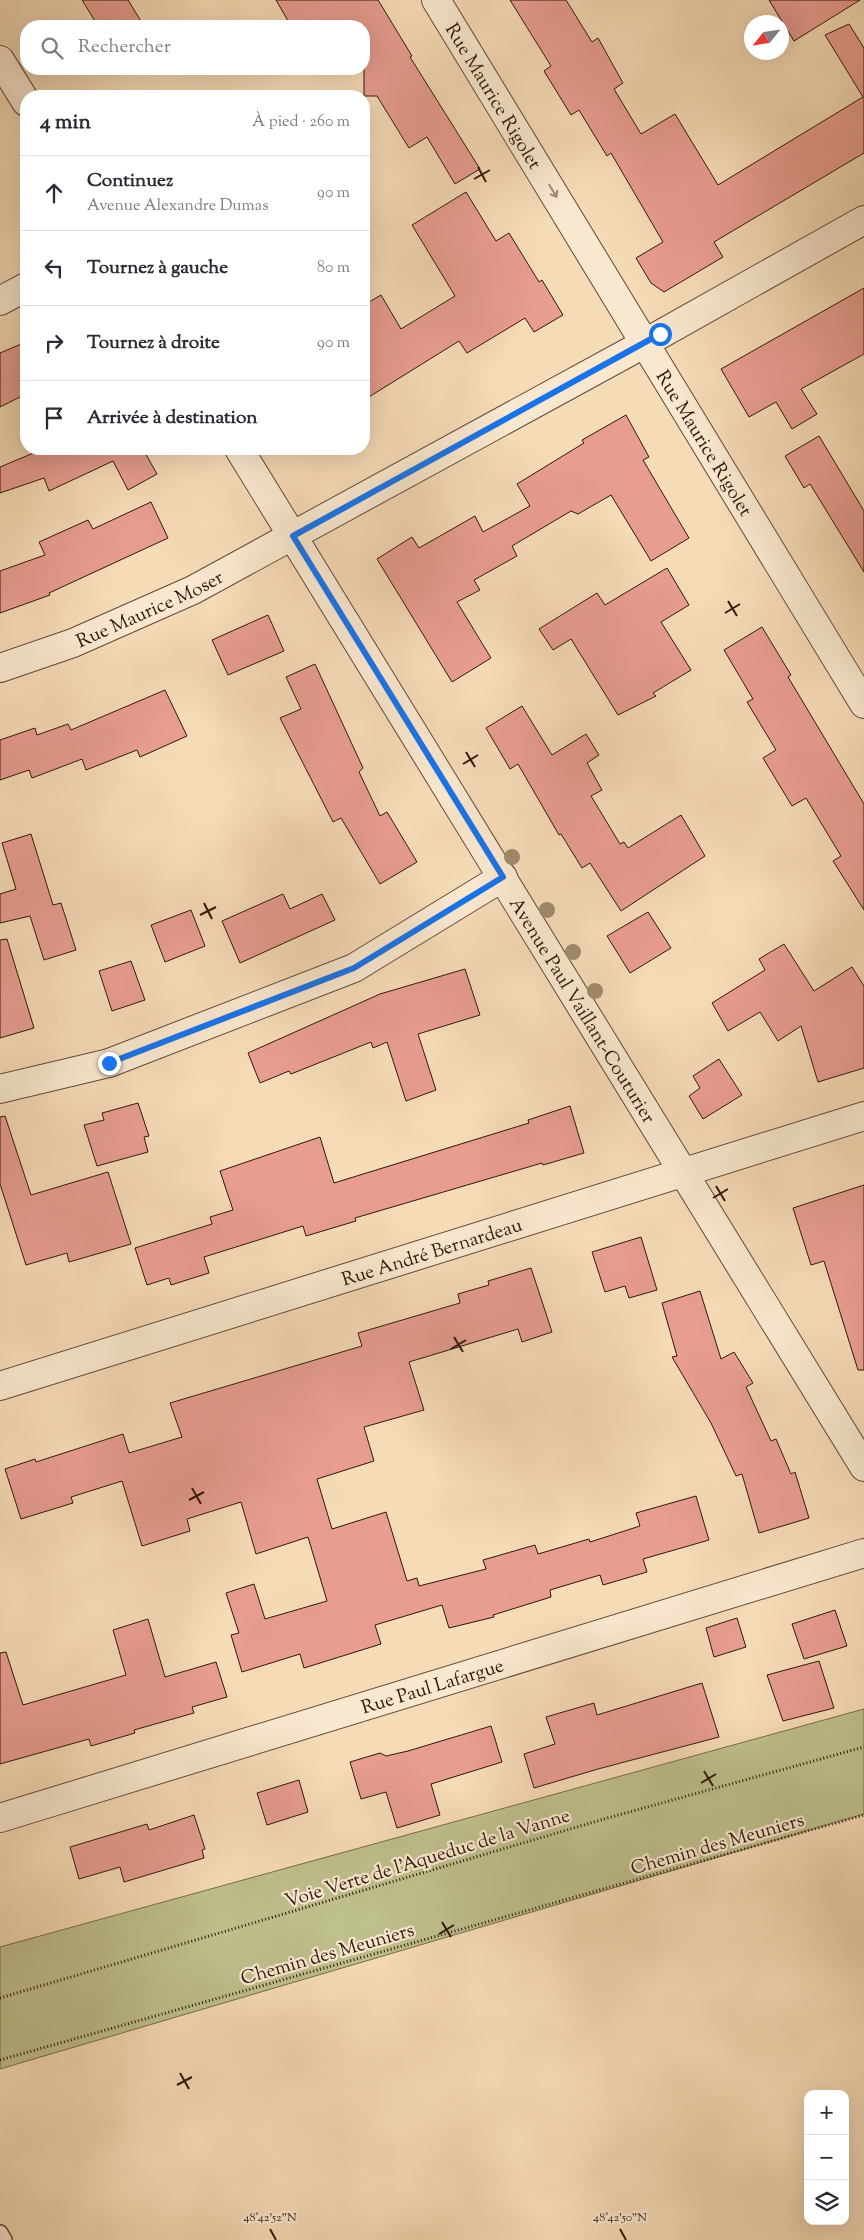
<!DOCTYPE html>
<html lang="fr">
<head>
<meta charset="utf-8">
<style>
  body { margin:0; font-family:"Sorts Mill Goudy",serif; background:#f2f2f3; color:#2b2b33 }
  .controls { position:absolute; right:15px; bottom:15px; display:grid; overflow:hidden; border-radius:10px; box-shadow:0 5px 20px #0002 }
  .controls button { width:45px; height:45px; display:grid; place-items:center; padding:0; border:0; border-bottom:1px solid #e1e1e2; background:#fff; color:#2b2b33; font:25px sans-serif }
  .compass { position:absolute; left:744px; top:15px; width:45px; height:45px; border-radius:50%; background:#fff; box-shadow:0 5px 20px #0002; rotate:240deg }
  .stop { position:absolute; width:15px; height:15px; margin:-11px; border:4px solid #1a73e8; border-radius:50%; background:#fff }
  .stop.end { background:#1a73e8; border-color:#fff; box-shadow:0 1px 5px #0008 }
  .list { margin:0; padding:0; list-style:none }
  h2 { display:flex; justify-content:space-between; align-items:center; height:65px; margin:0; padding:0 20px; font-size:21px }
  h2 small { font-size:16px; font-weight:400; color:#7c7c81 }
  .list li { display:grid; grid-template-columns:32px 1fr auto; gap:15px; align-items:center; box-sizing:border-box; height:75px; padding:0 20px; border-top:1px solid #e1e1e2 }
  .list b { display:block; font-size:19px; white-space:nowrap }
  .list p { margin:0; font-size:16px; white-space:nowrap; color:#7c7c81 }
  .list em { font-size:16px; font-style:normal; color:#7c7c81 }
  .icon { flex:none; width:28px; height:28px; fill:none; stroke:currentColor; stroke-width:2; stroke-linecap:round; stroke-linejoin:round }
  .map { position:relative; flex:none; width:864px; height:2240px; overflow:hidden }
  .search { position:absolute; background:#fff; box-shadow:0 5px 20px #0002; left:20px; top:20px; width:350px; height:55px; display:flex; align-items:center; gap:12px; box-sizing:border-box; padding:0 18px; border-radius:20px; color:#7c7c81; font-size:19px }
  .panel { position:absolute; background:#fff; box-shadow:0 5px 20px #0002; left:20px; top:90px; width:350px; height:365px; border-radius:20px }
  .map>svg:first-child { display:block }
  .green { fill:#bec08d; stroke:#776c4c }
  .building { fill:#e89d91; stroke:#30170c }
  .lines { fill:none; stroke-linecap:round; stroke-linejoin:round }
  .lane-casing { stroke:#624837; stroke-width:18 }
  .street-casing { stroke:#624837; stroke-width:30 }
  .path { stroke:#30170c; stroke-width:3; stroke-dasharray:1 2.5; stroke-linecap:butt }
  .lane { stroke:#f9e8d0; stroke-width:15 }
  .street { stroke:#f9e8d0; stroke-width:28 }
  .tree { fill:#a18b6e }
  .oneway { stroke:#9f8a78 }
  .route { stroke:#1a73e8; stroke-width:6 }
  .ticks { fill:none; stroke:#30170c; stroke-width:2 }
  .labels { text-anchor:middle; stroke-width:4.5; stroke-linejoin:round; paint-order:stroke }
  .street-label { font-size:19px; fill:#30170c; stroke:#f9e8d0 }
  .ticks-label { font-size:12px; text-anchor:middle; fill:#30170c; stroke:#f9e8d0; stroke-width:4.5; stroke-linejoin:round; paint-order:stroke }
</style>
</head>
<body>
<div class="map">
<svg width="864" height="2240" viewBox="0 0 864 2240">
  <rect width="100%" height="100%" fill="#f6dbb7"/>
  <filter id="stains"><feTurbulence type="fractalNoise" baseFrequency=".004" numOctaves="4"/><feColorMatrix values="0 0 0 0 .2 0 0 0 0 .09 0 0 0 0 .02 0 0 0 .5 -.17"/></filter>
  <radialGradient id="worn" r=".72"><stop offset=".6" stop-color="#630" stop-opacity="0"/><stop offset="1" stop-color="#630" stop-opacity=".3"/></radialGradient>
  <path class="green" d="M864 1709V1814L0 2069V1947Z"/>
  <g class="building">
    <path d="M82 0H128L144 26H98Z"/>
    <path d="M276 0H378L412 56 410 57 480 169 455 184 427 137 409 148 377 96H364V26H291Z"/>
    <path d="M510 0H566L592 42 598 38 623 83 614 89 641 134 675 114 718 185 863 97 825 35 849 24 864 48V153L714 242 723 257 664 292 651 283 636 258 663 242 611 153 607 156 579 110 571 115 544 71 551 66Z"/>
    <path d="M769 0H860L794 41Z"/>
    <path d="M466 192 496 241 509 233 539 282 542 280 563 315 534 332 525 318 467 353 459 341 364 400V305L381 295 401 329 455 296 412 225Z"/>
    <path d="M864 288V354L801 389 817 414 792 429 776 402 749 417 721 369Z"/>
    <path d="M26 342V394L0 407V353Z"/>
    <path d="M626 415 649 457 643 460 689 538 651 561 611 495 578 514 571 511 512 546 517 556 474 580 480 590 457 602 491 658 452 682 377 559 412 537 419 548 475 516 483 532 530 506 517 484 584 443 582 440Z"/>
    <path d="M819 436 864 511V572L810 484 804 488 785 456Z"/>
    <path d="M43 449H143L157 474 128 490 113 461 49 491 44 478 0 493V467Z"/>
    <path d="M151 502 168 538 49 593 50 595 0 613V571L45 555 39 542 88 520 93 529Z"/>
    <path d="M667 568 689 605 661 622 691 670 653 693 656 696 618 715 571 639 553 650 539 629 597 593 605 605Z"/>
    <path d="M268 615 284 651 228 675 212 640Z"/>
    <path d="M762 627 791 675 788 677 864 804V910L833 861 841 856 806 798 792 806 763 758 776 750 747 702 753 699 724 650Z"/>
    <path d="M315 664 363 768 359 772 380 816 387 812 417 862 380 884 341 818 333 822 280 718 301 709 286 677Z"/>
    <path d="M165 690 187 736 140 757 137 750 86 770 82 759 32 778 29 770 0 780V740L35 728 37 735 68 724 71 730Z"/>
    <path d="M522 706 552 755 586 734 599 755 587 763 602 790 591 796 620 844 624 842 628 848 681 815 705 856 621 911 590 863 582 868 561 834 559 835 518 764 510 769 486 728Z"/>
    <path d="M31 834 53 905 61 903 76 950 44 960 30 916 0 923V894L16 889 2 843Z"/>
    <path d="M283 894 290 909 322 894 335 920 240 963 222 921Z"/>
    <path d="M191 910 205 946 165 962 151 925Z"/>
    <path d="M648 912 671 948 630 973 607 936Z"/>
    <path d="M7 939 34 1028 0 1038V940Z"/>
    <path d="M784 944 814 991 852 967 864 986V1068L818 1082 801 1026 778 1041 760 1012 728 1031 712 1003 765 970 759 959Z"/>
    <path d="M131 961 145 1000 112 1011 99 971Z"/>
    <path d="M465 969 480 1015 418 1034 436 1090 406 1101 387 1042 373 1048 371 1042 291 1074 289 1071 260 1083 248 1053 380 994Z"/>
    <path d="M719 1059 742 1095 703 1119 689 1096 700 1088 693 1076Z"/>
    <path d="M138 1103 149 1136 144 1137 148 1152 97 1166 84 1125 104 1120 102 1113Z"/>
    <path d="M570 1106 584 1153 543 1165 542 1163 355 1218 356 1221 306 1236 303 1226 204 1257 209 1273 171 1285 169 1278 147 1285 135 1248 212 1224 210 1217 233 1210 220 1171 320 1137 334 1183 529 1123 528 1120Z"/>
    <path d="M5 1116 31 1195 108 1172 131 1244 69 1262 67 1253 26 1265 0 1184V1117Z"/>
    <path d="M864 1185V1370H858L824 1261 811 1265 793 1208Z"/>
    <path d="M641 1237 657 1290 629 1298 625 1286 605 1292 592 1252Z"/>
    <path d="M531 1268 552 1332 522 1342 518 1329 409 1362 424 1410 364 1427 374 1461 317 1479 332 1529 386 1512 407 1581 417 1578 419 1586 486 1569 483 1560 535 1545 538 1554 589 1539 590 1542 640 1526 636 1513 696 1496 709 1540 643 1559 647 1572 603 1585 600 1575 550 1590 551 1597 493 1615 494 1617 449 1628 442 1605 375 1625 381 1644 304 1668 300 1654 242 1672 231 1635 239 1633 226 1593 254 1584 265 1619 327 1601 308 1537 256 1554 241 1502 187 1519 190 1531 142 1546 122 1481 71 1497 73 1503 21 1519 5 1469 35 1459 36 1462 123 1434 129 1453 182 1437 170 1403 362 1346 358 1333 460 1303 458 1294 489 1285 488 1281Z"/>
    <path d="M700 1291 721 1359 734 1352 753 1383 746 1387 771 1441 776 1439 791 1474 795 1472 809 1518 759 1533 742 1474 736 1476 711 1423 672 1357 677 1356 662 1303Z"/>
    <path d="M835 1610 847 1646 804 1659 792 1624Z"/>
    <path d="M737 1618 746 1647 714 1657 706 1628Z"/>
    <path d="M148 1619 165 1677 216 1662 227 1697 192 1707 194 1713 134 1730 135 1733 91 1746 89 1739 0 1764V1653L6 1652 23 1705 126 1675 113 1630Z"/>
    <path d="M819 1661 834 1708 783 1721 767 1675Z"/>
    <path d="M702 1683 719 1737 598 1769 534 1788 524 1754 555 1744 546 1717 594 1703 597 1715Z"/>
    <path d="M491 1726 502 1762 431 1784 440 1815 397 1828 386 1792 361 1799 350 1762 380 1753 386 1756 408 1751Z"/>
    <path d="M299 1780 308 1812 267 1825 257 1793Z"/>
    <path d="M194 1815 205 1849 202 1850 204 1858 124 1882 120 1867 79 1879 70 1847 147 1824 149 1830Z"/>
  </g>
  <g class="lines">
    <g class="lane-casing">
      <path id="lane" d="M0 2233 4 2240"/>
    </g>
    <g class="street-casing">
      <g id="street">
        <path id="s1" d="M436 0 864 704"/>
        <path d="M0 60 26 102"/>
        <path d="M0 301 26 287"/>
        <path id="s2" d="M239 449 864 1467"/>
        <path id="s3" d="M0 668 73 643 193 590 629 352 864 220"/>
        <path d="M0 1089 109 1063 354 968 503 877"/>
        <path id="s4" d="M0 1386 864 1116"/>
        <path id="s5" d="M0 1818 864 1553"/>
      </g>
    </g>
    <g class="path">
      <path d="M0 1998 604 1819 864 1747"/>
      <path d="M0 2060 864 1815"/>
    </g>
    <use href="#lane" class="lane"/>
    <use href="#street" class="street"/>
  </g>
  <g class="tree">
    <circle cx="512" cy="857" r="8"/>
    <circle cx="547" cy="910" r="8"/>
    <circle cx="573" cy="952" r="8"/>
    <circle cx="595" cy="991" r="8"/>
  </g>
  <defs><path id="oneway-shaft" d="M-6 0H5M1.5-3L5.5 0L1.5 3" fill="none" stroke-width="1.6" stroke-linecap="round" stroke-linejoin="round" transform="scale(1.25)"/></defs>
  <use class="oneway" href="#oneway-shaft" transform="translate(553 191) rotate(59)"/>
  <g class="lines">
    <path class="route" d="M109 1063 354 968 503 877 293 536 660 334"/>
  </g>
  <path class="ticks" d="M478 167 486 182M474 179 490 170M728 601 737 616M725 613 740 604M466 752 475 767M463 764 478 755M204 903 212 919M200 915 216 907M716 1186 725 1201M713 1198 728 1189M454 1337 463 1352M451 1349 466 1340M192 1488 201 1504M189 1500 204 1492M704 1771 713 1786M701 1783 716 1774M442 1922 451 1937M439 1934 454 1925M180 2073 189 2089M177 2085 192 2077M270 2229 276 2240M620 2229 626 2240"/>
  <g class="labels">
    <g class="street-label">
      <text dy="7" stroke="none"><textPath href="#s1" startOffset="112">Rue Maurice Rigolet</textPath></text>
      <text dy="7" stroke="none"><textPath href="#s1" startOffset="518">Rue Maurice Rigolet</textPath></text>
      <text dy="7" stroke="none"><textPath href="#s3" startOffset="161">Rue Maurice Moser</textPath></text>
      <text dy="7" stroke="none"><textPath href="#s2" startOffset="658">Avenue Paul Vaillant-Couturier</textPath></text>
      <text dy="7" stroke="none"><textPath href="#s4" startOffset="452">Rue André Bernardeau</textPath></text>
      <text dy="7" stroke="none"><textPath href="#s5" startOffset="452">Rue Paul Lafargue</textPath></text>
      <text transform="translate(717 1843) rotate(-16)" y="7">Chemin des Meuniers</text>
      <text transform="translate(427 1857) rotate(-17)" y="7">Voie Verte de l'Aqueduc de la Vanne</text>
      <text transform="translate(327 1953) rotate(-16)" y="7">Chemin des Meuniers</text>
    </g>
  </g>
  <g class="ticks-label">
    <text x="270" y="2221">48°42'52"N</text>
    <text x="620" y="2221">48°42'50"N</text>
  </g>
  <rect width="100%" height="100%" filter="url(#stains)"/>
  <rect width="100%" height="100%" fill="url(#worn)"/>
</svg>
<div class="controls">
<button>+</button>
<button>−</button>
<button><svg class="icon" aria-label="layers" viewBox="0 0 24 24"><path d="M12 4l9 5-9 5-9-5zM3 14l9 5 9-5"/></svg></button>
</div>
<svg class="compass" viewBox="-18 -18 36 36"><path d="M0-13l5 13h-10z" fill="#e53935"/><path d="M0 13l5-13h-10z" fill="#7c7c81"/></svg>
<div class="stop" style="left:660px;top:334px"></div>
<div class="stop end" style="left:109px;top:1063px"></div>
<div class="search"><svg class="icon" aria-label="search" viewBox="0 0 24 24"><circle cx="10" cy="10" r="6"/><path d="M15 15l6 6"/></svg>Rechercher</div>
<section class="panel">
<h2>4 min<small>À pied · 260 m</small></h2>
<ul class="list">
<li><svg class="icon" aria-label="ahead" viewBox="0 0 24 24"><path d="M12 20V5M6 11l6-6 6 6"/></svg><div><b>Continuez</b><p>Avenue Alexandre Dumas</p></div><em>90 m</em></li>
<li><svg class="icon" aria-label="left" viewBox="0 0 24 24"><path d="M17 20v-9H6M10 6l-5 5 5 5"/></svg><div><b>Tournez à gauche</b></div><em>80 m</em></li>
<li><svg class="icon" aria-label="right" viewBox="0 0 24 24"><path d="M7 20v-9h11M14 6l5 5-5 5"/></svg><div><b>Tournez à droite</b></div><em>90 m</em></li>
<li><svg class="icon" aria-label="arrive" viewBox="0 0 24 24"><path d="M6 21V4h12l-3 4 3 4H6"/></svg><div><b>Arrivée à destination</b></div></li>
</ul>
</section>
</div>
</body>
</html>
